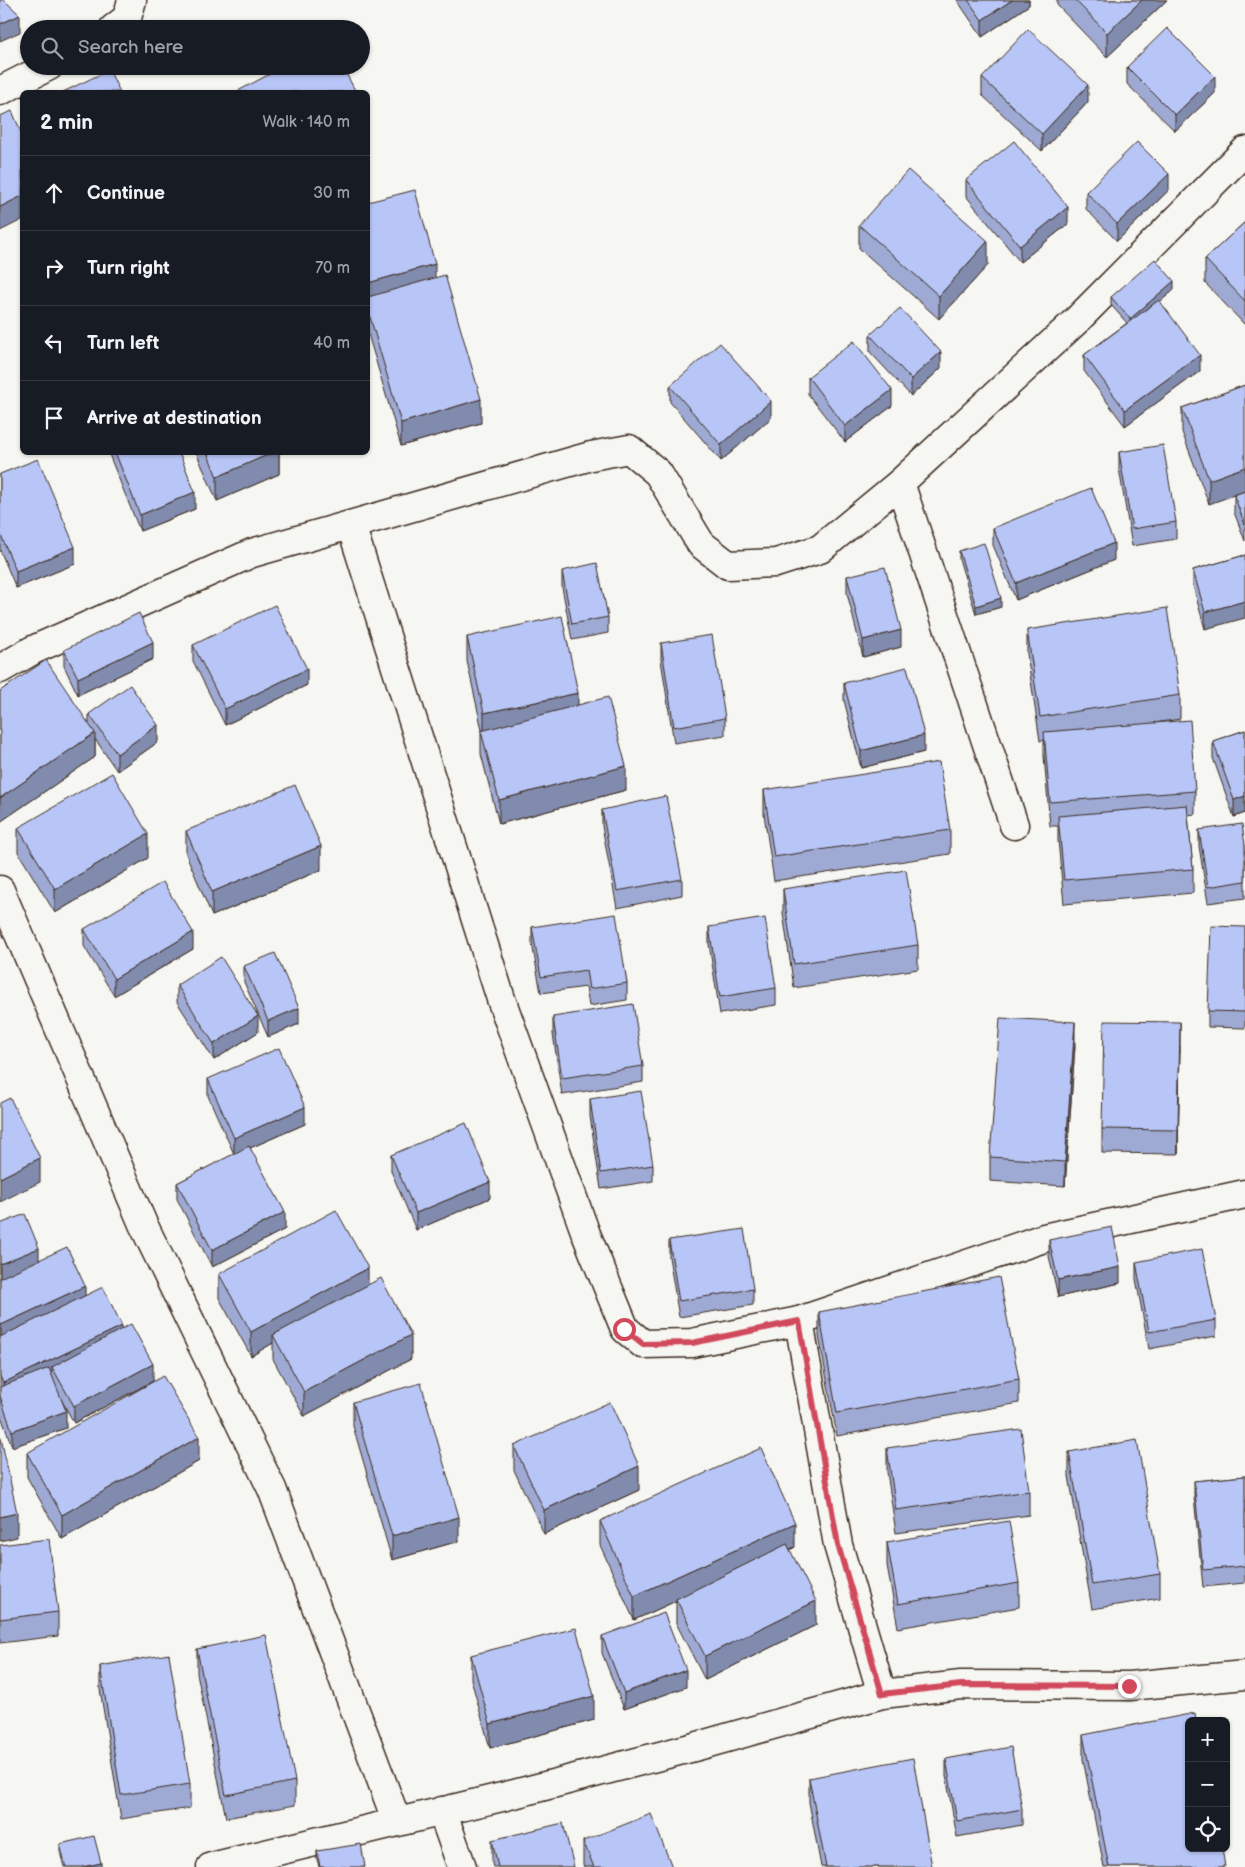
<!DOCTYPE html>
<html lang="en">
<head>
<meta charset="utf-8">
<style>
  body { margin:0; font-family:"Balsamiq Sans",sans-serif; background:#242831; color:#f1f3f6 }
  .controls { position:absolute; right:15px; bottom:15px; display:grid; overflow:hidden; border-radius:8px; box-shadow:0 1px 4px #0004 }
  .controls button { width:45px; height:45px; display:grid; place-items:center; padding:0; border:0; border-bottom:1px solid #363941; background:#171b24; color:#f1f3f6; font:25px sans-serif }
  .stop { position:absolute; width:15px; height:15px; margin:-11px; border:4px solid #d1495b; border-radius:50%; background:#fff }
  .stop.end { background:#d1495b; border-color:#fff; box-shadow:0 1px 5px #0008 }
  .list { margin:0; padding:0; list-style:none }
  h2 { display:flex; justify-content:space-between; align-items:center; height:65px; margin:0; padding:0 20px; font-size:21px }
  h2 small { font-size:16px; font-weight:400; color:#9ea1a6 }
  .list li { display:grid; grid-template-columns:32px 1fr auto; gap:15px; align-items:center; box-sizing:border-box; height:75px; padding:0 20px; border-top:1px solid #363941 }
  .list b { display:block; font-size:19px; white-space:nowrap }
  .list em { font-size:16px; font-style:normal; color:#9ea1a6 }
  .icon { flex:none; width:28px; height:28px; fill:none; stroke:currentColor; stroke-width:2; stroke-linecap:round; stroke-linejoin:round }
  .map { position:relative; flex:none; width:1245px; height:1867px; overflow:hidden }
  .search { position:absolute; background:#171b24; box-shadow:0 1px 4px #0004; left:20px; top:20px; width:350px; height:55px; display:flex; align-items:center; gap:12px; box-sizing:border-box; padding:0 18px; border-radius:28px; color:#9ea1a6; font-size:19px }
  .panel { position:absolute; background:#171b24; box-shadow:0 1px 4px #0004; left:20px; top:90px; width:350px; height:365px; border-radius:8px }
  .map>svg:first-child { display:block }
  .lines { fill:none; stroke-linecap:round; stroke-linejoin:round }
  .street-casing { stroke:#3b2a1e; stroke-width:31 }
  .street { stroke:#f6f6f2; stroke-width:28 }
  .wall { fill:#9eaad4; stroke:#3b2a1e }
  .shaded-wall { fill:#818bad; stroke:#3b2a1e }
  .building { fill:#b8c6f7; stroke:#3b2a1e }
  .route { stroke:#d1495b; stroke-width:6 }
</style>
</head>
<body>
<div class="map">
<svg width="1245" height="1867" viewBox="0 0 1245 1867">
  <rect width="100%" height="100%" fill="#f6f6f2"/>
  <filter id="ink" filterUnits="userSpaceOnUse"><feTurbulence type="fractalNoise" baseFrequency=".02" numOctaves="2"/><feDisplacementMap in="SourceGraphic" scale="10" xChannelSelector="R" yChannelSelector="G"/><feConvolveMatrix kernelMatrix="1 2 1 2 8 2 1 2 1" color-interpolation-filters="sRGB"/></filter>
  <g filter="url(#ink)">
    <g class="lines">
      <g class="street-casing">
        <g id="street">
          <path d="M113 29 127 18 132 0"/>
          <path d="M0 91 49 66"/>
          <path d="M900 483 1014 825"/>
          <path d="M351 525 501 999 586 1234 625 1329 643 1344 692 1343 799 1321 1044 1238 1245 1194"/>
          <path d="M0 669 33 650 252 553 591 456 629 449 658 473 701 544 728 565 776 563 820 549 900 483 1077 320 1245 151"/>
          <path d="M0 890 143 1224 272 1489 397 1822"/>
          <path d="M799 1321 838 1545 882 1694"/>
          <path d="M442 1811 462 1867"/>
          <path d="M211 1867 514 1794 698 1746 882 1694 961 1685 1129 1686 1245 1675"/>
        </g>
      </g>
      <use href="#street" class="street"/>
    </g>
    <g class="wall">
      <path d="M957 0H1029V5L982 37Z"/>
      <path d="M1057 0H1167L1107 57 1057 5Z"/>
      <path d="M1127 67 1215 93 1175 131 1127 84Z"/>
      <path d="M982 78 1088 102 1042 151 982 95Z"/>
      <path d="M966 180 1068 224 1020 262 966 196Z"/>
      <path d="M1169 190 1117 241 1086 209V192Z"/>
      <path d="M368 202 435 278 481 423 401 446 368 334Z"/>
      <path d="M1245 222V325L1205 283V259Z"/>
      <path d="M859 225 988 265 939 319 859 248Z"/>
      <path d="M1174 290 1160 301 1200 371 1125 426 1084 371V355L1127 323 1111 305V297Z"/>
      <path d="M870 335 941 368 911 396 870 352Z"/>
      <path d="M808 377 892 406 845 442 808 394Z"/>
      <path d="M1245 385 1209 504 1182 432V408Z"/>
      <path d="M670 386 771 418 721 461 670 402Z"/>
      <path d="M108 452H179L195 509 140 531Z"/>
      <path d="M196 452H279V474L217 501Z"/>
      <path d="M1119 452 1176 522V539L1132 546 1119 468Z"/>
      <path d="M0 474 75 564 16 588 0 550Z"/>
      <path d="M1245 491V541L1234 512V495Z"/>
      <path d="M993 528 1114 560 1016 600 993 545Z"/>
      <path d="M959 551 1001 607 976 614 959 559Z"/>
      <path d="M1245 555 1205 629 1193 586V570Z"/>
      <path d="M562 571 608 617V633L572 640 562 587Z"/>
      <path d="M847 576 901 647 863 657 847 593Z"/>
      <path d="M1027 630 1180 695V719L1154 723 1195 791V814L1188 815 1193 869V893L1064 904 1058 840V826H1050L1044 756V740L1040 741 1027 654Z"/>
      <path d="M467 637 578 705 626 790 499 824 481 754V731L482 730 467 661Z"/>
      <path d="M661 643 725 718V735L674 743 661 660Z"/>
      <path d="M193 645 307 685 225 725 193 661Z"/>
      <path d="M64 650 153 659 78 695 64 666Z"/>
      <path d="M844 683 924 752 861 768 844 700Z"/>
      <path d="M0 691 89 723V714L158 742 117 771 95 739V757L0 822Z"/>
      <path d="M1245 730V813L1234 817 1213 758V741Z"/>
      <path d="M764 790 950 830V854L774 881 764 814Z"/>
      <path d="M602 810 682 879V895L617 908 602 826Z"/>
      <path d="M18 828 148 858 55 913 18 852Z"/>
      <path d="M1199 830 1245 845V898L1208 903 1199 846Z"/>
      <path d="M186 831 321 870 212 916 186 854Z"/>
      <path d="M783 889 918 945V969L794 988 783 913Z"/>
      <path d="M532 927 627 983V1000L589 1006 586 987 541 993 532 943Z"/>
      <path d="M709 927 776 988V1005L720 1014 709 944Z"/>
      <path d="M1245 927V1028L1208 1027V1011Z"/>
      <path d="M84 929 193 949 114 996 84 946Z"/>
      <path d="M244 966 299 1024 268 1037 244 982Z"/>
      <path d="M177 985 258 1032 214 1060 177 1002Z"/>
      <path d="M553 1017 643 1066V1082L562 1095 553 1034Z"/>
      <path d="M1075 1046 1065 1186 990 1181V1157Z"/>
      <path d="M1180 1046 1178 1154 1102 1153V1129Z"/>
      <path d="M208 1079 305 1124 250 1148 285 1229 212 1267 177 1199V1183L234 1154 208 1096Z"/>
      <path d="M590 1099 653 1165V1181L601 1189 590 1116Z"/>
      <path d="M391 1155 490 1198 416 1230 391 1171Z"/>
      <path d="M0 1224 39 1260 85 1296 122 1329 153 1381 74 1423 61 1399 66 1428 12 1447 0 1413Z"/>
      <path d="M669 1240 753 1289V1305L679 1317 669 1257Z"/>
      <path d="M1049 1240 1120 1283 1058 1297 1049 1256Z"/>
      <path d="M1136 1262 1216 1320V1336L1149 1349 1136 1279Z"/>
      <path d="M219 1274 368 1284 411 1359 304 1416 273 1359V1343L251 1356 219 1298Z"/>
      <path d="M819 1312 1019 1379V1403L837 1436 819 1336Z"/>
      <path d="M353 1402 459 1541 392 1560 353 1426Z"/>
      <path d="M514 1446 639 1490 544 1534 514 1470Z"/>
      <path d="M887 1448 1029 1491V1515L896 1533 887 1472Z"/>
      <path d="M1069 1452 1160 1574V1598L1092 1609 1069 1476Z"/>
      <path d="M27 1453 199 1461 62 1539 27 1477Z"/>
      <path d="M1245 1476V1583L1203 1587 1194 1497V1481Z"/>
      <path d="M600 1521 795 1547 790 1550 816 1625 705 1680 676 1623V1601L634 1620 600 1545Z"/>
      <path d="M887 1542 1019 1583V1607L898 1628 887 1565Z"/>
      <path d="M0 1545 58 1612V1636L0 1643Z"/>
      <path d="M602 1636 686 1687 624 1709 602 1653Z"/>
      <path d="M197 1649 295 1781V1805L226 1818 197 1673Z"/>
      <path d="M471 1655 594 1720 490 1748 471 1679Z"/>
      <path d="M100 1666 190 1784V1808L121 1819 100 1689Z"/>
      <path d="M1083 1735 1225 1867H1104L1083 1759Z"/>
      <path d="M946 1759 1022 1809V1825L957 1837 946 1776Z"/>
      <path d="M809 1778 932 1867H821L809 1802Z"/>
      <path d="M492 1840 574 1867H493L492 1864Z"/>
      <path d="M583 1841 672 1867H584L583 1865Z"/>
      <path d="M60 1844 101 1867H64L60 1852Z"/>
      <path d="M317 1851 365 1867H319L317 1859Z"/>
    </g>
    <g class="shaded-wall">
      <path d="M1012 0H1029V5L982 37V20Z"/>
      <path d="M1142 0H1167L1107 57V33Z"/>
      <path d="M20 15V32L0 41V24Z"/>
      <path d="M1215 76V93L1175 131V115Z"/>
      <path d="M1088 85V102L1042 151V134Z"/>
      <path d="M1169 174V190L1117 241V224Z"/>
      <path d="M22 196V220L0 231V207Z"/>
      <path d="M1068 207V224L1020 262V246Z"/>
      <path d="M988 241V265L939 319V296Z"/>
      <path d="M435 264V288L368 306V283Z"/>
      <path d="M1174 281V290L1130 327V319Z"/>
      <path d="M941 352V368L911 396V379Z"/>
      <path d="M1200 355V371L1125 426V410Z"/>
      <path d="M892 390V406L845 442V426Z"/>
      <path d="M481 399V423L401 446V423Z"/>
      <path d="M771 401V418L721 461V445Z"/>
      <path d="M274 452H279V474L217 501V477Z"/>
      <path d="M1245 467V491L1209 504V480Z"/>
      <path d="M195 492V509L140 531V515Z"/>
      <path d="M1114 543V560L1016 600V583Z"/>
      <path d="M75 547V564L16 588V571Z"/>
      <path d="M1001 598V607L976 614V606Z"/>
      <path d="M1245 601V618L1205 629V612Z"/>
      <path d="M901 630V647L863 657V640Z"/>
      <path d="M153 642V659L78 695V678Z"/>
      <path d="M307 669V685L225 725V709Z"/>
      <path d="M578 693V717L484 737V713Z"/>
      <path d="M158 725V742L117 771V754Z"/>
      <path d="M95 733V757L0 822V798Z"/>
      <path d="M924 735V752L861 768V751Z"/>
      <path d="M626 766V790L499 824V800Z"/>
      <path d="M1245 796V813L1234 817V800Z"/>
      <path d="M148 834V858L55 913V889Z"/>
      <path d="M321 846V870L212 916V892Z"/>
      <path d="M193 932V949L114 996V979Z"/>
      <path d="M299 1008V1024L268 1037V1021Z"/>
      <path d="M258 1016V1032L214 1060V1044Z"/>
      <path d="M1075 1022V1046L1065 1186V1162Z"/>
      <path d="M1180 1022V1046L1178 1154V1130Z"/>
      <path d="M305 1107V1124L234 1155V1138Z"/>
      <path d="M40 1158V1182L0 1202V1178Z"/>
      <path d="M490 1182V1198L416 1230V1213Z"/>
      <path d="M285 1212V1229L212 1267V1250Z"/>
      <path d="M39 1248V1265L0 1281V1264Z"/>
      <path d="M1120 1267V1283L1058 1297V1280Z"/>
      <path d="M368 1268V1291L273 1335V1343L251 1356V1332Z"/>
      <path d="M85 1286V1303L1 1342V1325Z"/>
      <path d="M122 1326V1342L52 1367V1375L3 1399V1383Z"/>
      <path d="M411 1335V1359L304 1416V1392Z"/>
      <path d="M153 1364V1381L74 1423V1406Z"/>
      <path d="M66 1411V1428L12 1447V1431Z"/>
      <path d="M199 1437V1461L62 1539V1515Z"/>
      <path d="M639 1466V1490L544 1534V1510Z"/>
      <path d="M17 1513V1537L0 1541V1517Z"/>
      <path d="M459 1517V1541L392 1560V1536Z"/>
      <path d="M795 1523V1547L677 1600 676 1599V1601L634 1620V1596Z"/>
      <path d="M816 1601V1625L705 1680V1656Z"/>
      <path d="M686 1670V1687L624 1709V1693Z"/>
      <path d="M594 1696V1720L490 1748V1724Z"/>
      <path d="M101 1863V1867H82Z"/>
    </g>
    <g class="building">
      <path d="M0 0H4L20 15 0 24Z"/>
      <path d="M968 0H1012L982 20Z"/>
      <path d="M1075 0H1142L1107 33Z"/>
      <path d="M1167 28 1215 76 1175 115 1127 67Z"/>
      <path d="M1028 29 1088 85 1042 134 982 78Z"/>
      <path d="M285 66H342L356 92H236Z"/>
      <path d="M109 70 120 92H63Z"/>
      <path d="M12 111 22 134V196L0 207V116Z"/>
      <path d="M1014 141 1068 207 1020 246 966 180Z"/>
      <path d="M1137 142 1169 174 1117 224 1086 192Z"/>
      <path d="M908 170 988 241 939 296 859 225Z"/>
      <path d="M415 190 435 264 368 283V202Z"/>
      <path d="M1245 222V301L1205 259Z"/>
      <path d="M1155 259 1174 281 1130 319 1111 297Z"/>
      <path d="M445 275 481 399 401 423 368 310V297Z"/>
      <path d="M1159 300 1200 355 1125 410 1084 355Z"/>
      <path d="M900 308 941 352 911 379 870 335Z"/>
      <path d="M854 341 892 390 845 426 808 377Z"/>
      <path d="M720 343 771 401 721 445 670 386Z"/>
      <path d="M1245 385V467L1209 480 1182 408Z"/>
      <path d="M1163 445 1176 522 1132 529 1119 452Z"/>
      <path d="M115 452H179L195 492 140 515Z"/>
      <path d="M207 452H274L217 477Z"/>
      <path d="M38 459 75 547 16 571 0 533V474Z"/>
      <path d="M1091 488 1114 543 1016 583 993 528Z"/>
      <path d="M1245 491V525L1234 495Z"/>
      <path d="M984 543 1001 598 976 606 959 551Z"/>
      <path d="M1245 555V601L1205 612 1193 570Z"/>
      <path d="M597 563 608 617 572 624 562 571Z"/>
      <path d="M885 567 901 630 863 640 847 576Z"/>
      <path d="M275 605 307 669 225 709 193 645Z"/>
      <path d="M1167 608 1180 695 1040 717 1027 630Z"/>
      <path d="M139 613 153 642 78 678 64 650Z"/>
      <path d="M562 616 578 693 484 713 467 637Z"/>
      <path d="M712 635 725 718 674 727 661 643Z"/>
      <path d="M46 660 95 733 0 798V691Z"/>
      <path d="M907 667 924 735 861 751 844 683Z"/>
      <path d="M130 685 158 725 117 754 89 714Z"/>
      <path d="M608 697 626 766 499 800 481 731Z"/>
      <path d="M1190 720 1195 791 1050 802 1044 732Z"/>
      <path d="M1245 730V796L1234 800 1213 741Z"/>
      <path d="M939 762 950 830 774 857 764 790Z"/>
      <path d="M112 773 148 834 55 889 18 828Z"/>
      <path d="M295 785 321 846 212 892 186 831Z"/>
      <path d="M666 796 682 879 617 891 602 810Z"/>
      <path d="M1187 805 1193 869 1064 880 1058 816Z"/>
      <path d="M1242 824 1245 845V881L1208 887 1199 830Z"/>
      <path d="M906 870 918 945 794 964 783 889Z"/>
      <path d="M163 882 193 932 114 979 84 929Z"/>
      <path d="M616 914 627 983 589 989 586 970 541 977 532 927Z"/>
      <path d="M765 918 776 988 720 997 709 927Z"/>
      <path d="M1211 926 1245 927V1012L1208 1011Z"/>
      <path d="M275 953 299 1008 268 1021 244 966Z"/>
      <path d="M221 957 258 1016 214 1044 177 985Z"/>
      <path d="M633 1004 643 1066 562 1078 553 1017Z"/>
      <path d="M1000 1018 1075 1022 1065 1162 990 1157Z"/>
      <path d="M1104 1021 1180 1022 1178 1130 1102 1129Z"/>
      <path d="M279 1048 305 1107 234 1138 208 1079Z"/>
      <path d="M641 1091 653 1165 601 1173 590 1099Z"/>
      <path d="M10 1098 40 1158 0 1178V1103Z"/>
      <path d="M466 1123 490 1182 416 1213 391 1155Z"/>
      <path d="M249 1146 285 1212 212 1250 177 1183Z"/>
      <path d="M336 1210 368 1268 251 1332 219 1274Z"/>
      <path d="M25 1214 39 1248 0 1264V1224Z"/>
      <path d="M1112 1227 1120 1267 1058 1280 1049 1240Z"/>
      <path d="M744 1229 753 1289 679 1301 669 1240Z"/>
      <path d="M67 1247 85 1286 1 1325 0 1323V1278Z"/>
      <path d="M1202 1249 1216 1320 1149 1332 1136 1262Z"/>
      <path d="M999 1277 1019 1379 837 1413 819 1312Z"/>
      <path d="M381 1278 411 1335 304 1392 273 1335Z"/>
      <path d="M103 1287 122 1326 3 1383 0 1376V1337Z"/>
      <path d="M131 1324 153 1364 74 1406 52 1367Z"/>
      <path d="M49 1368 66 1411 12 1431 0 1396V1387Z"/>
      <path d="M163 1376 199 1437 62 1515 27 1453Z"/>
      <path d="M421 1383 459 1517 392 1536 353 1402Z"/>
      <path d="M610 1402 639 1466 544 1510 514 1446Z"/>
      <path d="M1021 1429 1029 1491 896 1510 887 1448Z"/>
      <path d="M0 1438H1L17 1513 0 1517Z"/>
      <path d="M1137 1440 1160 1574 1092 1585 1069 1452Z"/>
      <path d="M761 1448 795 1523 634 1596 600 1521Z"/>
      <path d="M1245 1476V1566L1203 1570 1194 1481Z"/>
      <path d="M1009 1521 1019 1583 898 1604 887 1542Z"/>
      <path d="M49 1539 58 1612 0 1619V1545Z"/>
      <path d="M787 1544 816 1601 705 1656 676 1599Z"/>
      <path d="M664 1613 686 1670 624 1693 602 1636Z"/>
      <path d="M576 1628 594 1696 490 1724 471 1655Z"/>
      <path d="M266 1635 295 1781 226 1795 197 1649Z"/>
      <path d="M169 1654 190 1784 121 1795 100 1666Z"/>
      <path d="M1195 1713 1196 1721H1189V1848H1222L1225 1867H1109L1083 1735Z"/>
      <path d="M1011 1747 1022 1809 957 1821 946 1759Z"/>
      <path d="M913 1758 932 1867H826L809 1778Z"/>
      <path d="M651 1814 672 1867H594L583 1841Z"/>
      <path d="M563 1823 574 1867H498L492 1840Z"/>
      <path d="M94 1836 101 1863 82 1867H66L60 1844Z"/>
      <path d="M361 1844 365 1867H320L317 1851Z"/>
    </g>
  </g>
  <g class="lines" filter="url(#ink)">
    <path class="route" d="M624 1329 643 1344 692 1343 799 1321 838 1545 882 1694 961 1685 1129 1686"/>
  </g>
</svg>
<div class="controls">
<button>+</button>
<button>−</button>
<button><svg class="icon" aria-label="locate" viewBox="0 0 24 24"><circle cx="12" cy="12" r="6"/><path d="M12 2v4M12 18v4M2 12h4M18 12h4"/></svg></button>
</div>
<div class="stop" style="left:624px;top:1329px"></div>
<div class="stop end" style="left:1129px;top:1686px"></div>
<div class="search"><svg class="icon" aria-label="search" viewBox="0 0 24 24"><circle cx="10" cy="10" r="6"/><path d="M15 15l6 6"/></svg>Search here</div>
<section class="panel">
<h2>2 min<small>Walk · 140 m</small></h2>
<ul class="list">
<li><svg class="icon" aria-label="ahead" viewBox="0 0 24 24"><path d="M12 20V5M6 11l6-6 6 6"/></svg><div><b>Continue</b></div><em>30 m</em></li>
<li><svg class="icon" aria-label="right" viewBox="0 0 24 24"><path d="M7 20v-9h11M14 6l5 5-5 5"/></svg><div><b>Turn right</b></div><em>70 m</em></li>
<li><svg class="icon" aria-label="left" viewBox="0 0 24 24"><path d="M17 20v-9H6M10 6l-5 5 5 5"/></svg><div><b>Turn left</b></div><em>40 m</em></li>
<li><svg class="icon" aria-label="arrive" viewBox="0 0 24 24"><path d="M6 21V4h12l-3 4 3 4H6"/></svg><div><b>Arrive at destination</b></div></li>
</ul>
</section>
</div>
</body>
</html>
